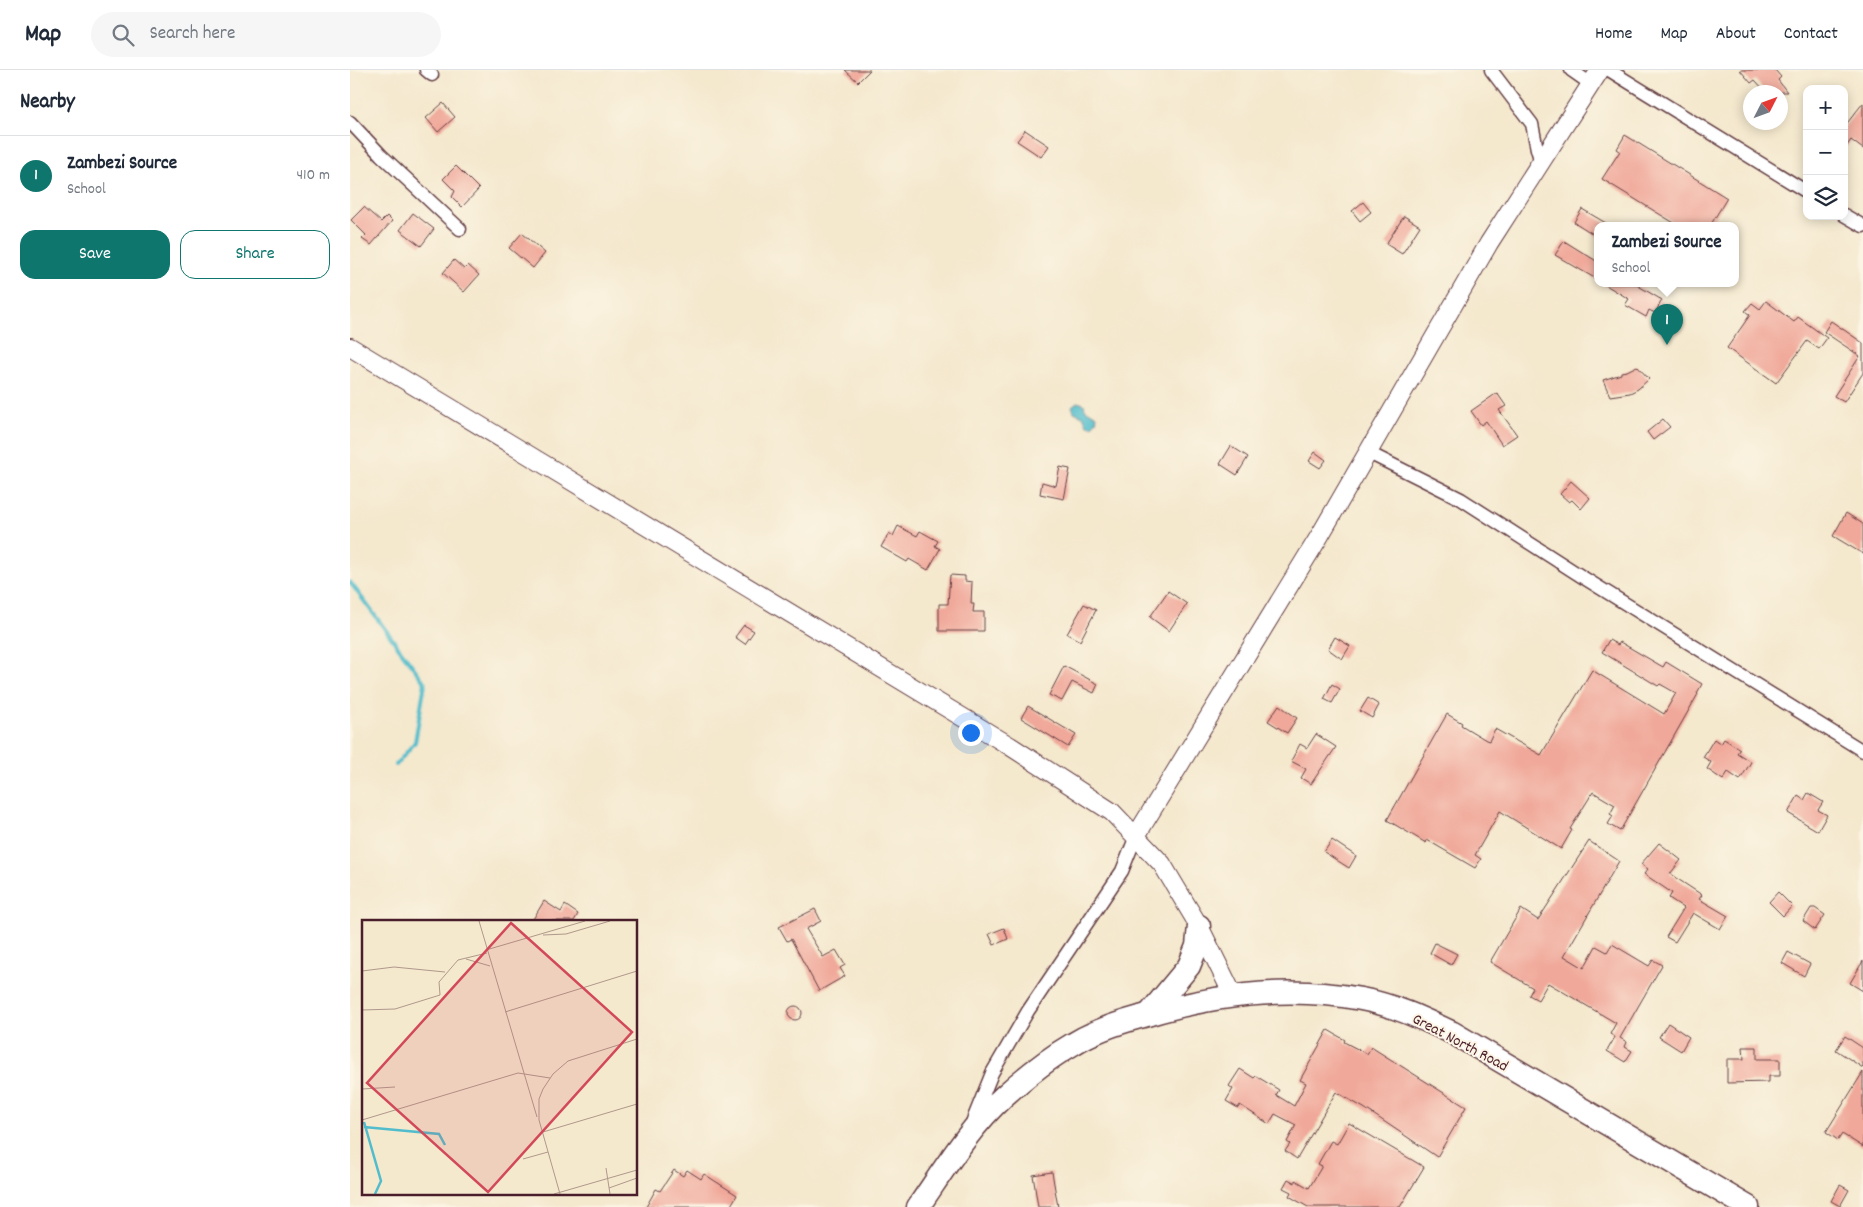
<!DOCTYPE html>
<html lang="en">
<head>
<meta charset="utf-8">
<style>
  body { margin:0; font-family:Dekko,sans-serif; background:#f6f6f7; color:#1f2937 }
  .controls { position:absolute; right:15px; top:15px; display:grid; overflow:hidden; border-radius:10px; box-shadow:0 2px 12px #0003 }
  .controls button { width:45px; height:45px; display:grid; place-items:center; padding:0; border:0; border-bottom:1px solid #e0e1e3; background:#fff; color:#1f2937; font:25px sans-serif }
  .compass { position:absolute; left:1393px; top:15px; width:45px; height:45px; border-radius:50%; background:#fff; box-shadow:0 2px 12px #0003; rotate:48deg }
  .you { position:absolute; left:620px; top:662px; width:18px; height:18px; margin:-12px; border:4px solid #fff; border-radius:50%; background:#1a73e8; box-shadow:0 0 0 8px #1a73e833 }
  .badge { display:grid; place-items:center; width:32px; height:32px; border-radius:50%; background:#0f766e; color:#fff; font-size:16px; font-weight:700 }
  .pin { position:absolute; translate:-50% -41px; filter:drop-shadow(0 1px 2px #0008) }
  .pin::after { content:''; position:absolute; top:26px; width:18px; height:15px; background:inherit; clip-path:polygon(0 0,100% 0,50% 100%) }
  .popup { position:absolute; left:1244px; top:152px; width:145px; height:65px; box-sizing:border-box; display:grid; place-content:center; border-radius:10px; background:#fff; filter:drop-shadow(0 1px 4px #0005); font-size:16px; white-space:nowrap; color:#747a83 }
  .popup b { font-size:19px; color:#1f2937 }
  .popup::after { content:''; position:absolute; left:50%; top:100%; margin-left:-10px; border:10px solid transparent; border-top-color:#fff }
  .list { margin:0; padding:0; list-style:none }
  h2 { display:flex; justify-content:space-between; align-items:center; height:65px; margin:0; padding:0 20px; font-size:21px }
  h2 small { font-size:16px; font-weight:400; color:#747a83 }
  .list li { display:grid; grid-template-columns:32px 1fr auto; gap:15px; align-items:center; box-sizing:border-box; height:80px; padding:0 20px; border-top:1px solid #e0e1e3 }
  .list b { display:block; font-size:19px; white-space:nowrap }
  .list p { margin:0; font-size:16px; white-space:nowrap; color:#747a83 }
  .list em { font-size:16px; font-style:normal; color:#747a83 }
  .actions { display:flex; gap:10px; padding:15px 20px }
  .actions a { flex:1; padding:11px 0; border:1px solid #0f766e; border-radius:15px; text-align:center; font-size:18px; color:#0f766e }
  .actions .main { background:#0f766e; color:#fff }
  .icon { flex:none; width:28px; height:28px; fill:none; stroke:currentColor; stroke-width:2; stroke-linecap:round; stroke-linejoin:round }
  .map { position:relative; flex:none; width:1513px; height:1137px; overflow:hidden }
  header { display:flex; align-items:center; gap:30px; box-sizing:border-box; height:70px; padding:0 25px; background:#fff; border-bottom:1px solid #e0e1e3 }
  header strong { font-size:24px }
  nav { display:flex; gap:28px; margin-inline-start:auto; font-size:18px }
  .search { width:350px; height:45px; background:#f6f6f7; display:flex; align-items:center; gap:12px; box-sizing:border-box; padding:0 18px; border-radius:28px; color:#747a83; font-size:19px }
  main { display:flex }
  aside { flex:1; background:#fff }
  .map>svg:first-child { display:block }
  .water { fill:#51bdcc; stroke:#4e6e7c }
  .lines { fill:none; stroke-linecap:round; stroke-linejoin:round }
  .stream { stroke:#51bdcc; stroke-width:4 }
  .building { fill:#f0a89a }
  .street-casing { stroke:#643d43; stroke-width:15 }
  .secondary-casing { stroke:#643d43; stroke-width:20 }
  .highway-casing { stroke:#643d43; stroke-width:25 }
  .street { stroke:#fff; stroke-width:12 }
  .secondary { stroke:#fff; stroke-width:18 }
  .highway { stroke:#fff; stroke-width:22 }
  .labels { text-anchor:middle; stroke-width:4; stroke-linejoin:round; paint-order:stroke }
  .street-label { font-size:16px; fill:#4a1f2b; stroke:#fcf5e5 }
  .inset-river { fill:none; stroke:#51bdcc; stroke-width:2.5 }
  .inset-road { fill:none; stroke:#b0988c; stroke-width:1 }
  .view { fill:#d1495b; fill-opacity:0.15; stroke:#d1495b; stroke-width:2.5 }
  .inset-edge { fill:none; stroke:#4a1f2b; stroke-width:2.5 }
</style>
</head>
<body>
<header>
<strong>Map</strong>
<div class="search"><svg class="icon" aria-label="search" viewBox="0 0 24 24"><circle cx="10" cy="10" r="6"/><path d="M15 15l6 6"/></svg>Search here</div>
<nav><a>Home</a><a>Map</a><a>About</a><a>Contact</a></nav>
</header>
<main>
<aside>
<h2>Nearby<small></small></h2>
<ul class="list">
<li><span class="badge">1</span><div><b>Zambezi Source</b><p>School</p></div><em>410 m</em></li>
</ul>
<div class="actions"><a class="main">Save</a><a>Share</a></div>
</aside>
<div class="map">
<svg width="1513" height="1137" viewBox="0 0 1513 1137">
  <rect width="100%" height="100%" fill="#fcf5e5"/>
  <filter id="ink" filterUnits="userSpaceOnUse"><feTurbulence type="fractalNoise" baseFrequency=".02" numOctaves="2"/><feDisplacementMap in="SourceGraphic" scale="10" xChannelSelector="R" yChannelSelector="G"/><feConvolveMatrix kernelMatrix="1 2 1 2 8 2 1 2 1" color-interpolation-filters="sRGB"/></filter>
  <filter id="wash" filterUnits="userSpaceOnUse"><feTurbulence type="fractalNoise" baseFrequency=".0096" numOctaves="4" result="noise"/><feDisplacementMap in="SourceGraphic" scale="20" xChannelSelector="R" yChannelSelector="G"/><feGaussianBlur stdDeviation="1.12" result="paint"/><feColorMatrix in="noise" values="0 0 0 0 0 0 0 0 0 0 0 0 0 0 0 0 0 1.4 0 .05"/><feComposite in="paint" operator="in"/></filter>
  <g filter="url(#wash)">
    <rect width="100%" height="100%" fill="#f4e8cd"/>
    <path class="water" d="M727 332 734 334 735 339 747 346 746 352 742 356 737 355 733 346 724 342 722 336Z"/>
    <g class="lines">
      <path class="stream" d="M0 512 75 613 65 672 46 695"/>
    </g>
    <g id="blocks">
      <g class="building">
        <path d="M495 0H520L508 12Z"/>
        <path d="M1390 0H1425L1431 7 1428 10 1437 22H1416L1405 10 1401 13Z"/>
        <path d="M93 33 105 47 88 62 76 48Z"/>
        <path d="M1513 33V79L1501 70 1494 80V57Z"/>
        <path d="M675 60 699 76 691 87 667 71Z"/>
        <path d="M1275 65 1377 128 1360 156H1329L1252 109 1270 81 1267 79Z"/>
        <path d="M106 96 129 119 112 137 102 127 105 121 93 109Z"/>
        <path d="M1013 132 1021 142 1010 151 1002 141Z"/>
        <path d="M14 137 31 152 37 146 42 151 21 175 12 169 16 165 1 150Z"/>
        <path d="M1232 139 1261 156H1248V167L1224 152Z"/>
        <path d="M63 143 84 159 71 176 50 160Z"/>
        <path d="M1054 146 1070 156 1052 184 1036 174Z"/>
        <path d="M172 163 195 183 183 198 159 178Z"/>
        <path d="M1214 171 1248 192V210L1205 185Z"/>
        <path d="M104 190 114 199 118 195 129 205 114 222 93 203Z"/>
        <path d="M1254 214H1285L1312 230 1305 243 1299 240 1296 247 1275 235 1279 229Z"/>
        <path d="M1416 231 1444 252 1448 247 1477 268 1469 279 1457 271 1426 313 1377 278 1400 245 1395 241 1402 233 1410 239Z"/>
        <path d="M1481 251 1513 273V303L1494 332 1484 326 1510 286 1474 262Z"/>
        <path d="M1287 296 1299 309 1288 319 1280 323 1260 326 1253 310 1271 304V302L1277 301Z"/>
        <path d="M1147 323 1156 336 1149 340 1167 365 1152 375 1136 351 1131 355 1121 341Z"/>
        <path d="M1313 349 1320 357 1303 370 1297 362Z"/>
        <path d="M881 376 898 387 887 405 870 394Z"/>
        <path d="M965 382 976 390 970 398 959 391Z"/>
        <path d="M710 397 720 399 714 429 690 424 692 412 706 416Z"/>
        <path d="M1221 411 1240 428 1231 439 1222 430 1219 432 1210 424Z"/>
        <path d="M1496 443 1513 454V484L1483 466Z"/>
        <path d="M548 456 567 466 570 461 588 471 585 476 590 479 578 500 559 489 557 492 531 477 539 463 543 466Z"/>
        <path d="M600 505 615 506V511L622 512 621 534H624L623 542H634V561H589V534H598Z"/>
        <path d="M818 521 837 534 819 561 800 547Z"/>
        <path d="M734 534 746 540 730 571 717 564Z"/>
        <path d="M394 555 404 561 395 574 385 567Z"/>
        <path d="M985 567 1000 576 992 589 978 579Z"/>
        <path d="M1259 570 1268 575 1270 572 1313 597 1316 592 1352 614 1347 623 1348 624 1270 761 1258 754 1263 746 1260 744 1265 735 1243 722 1220 759 1222 760 1211 779 1150 741 1125 785 1131 789 1125 798 1077 770 1076 773 1037 750 1097 644 1112 653 1111 655 1136 670 1139 671 1145 659 1191 685 1242 600 1314 644 1326 623 1310 614 1308 616 1252 582Z"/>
        <path d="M714 596 748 614 744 623 722 612 712 631 699 625Z"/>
        <path d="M982 614 990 619 982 633 974 629Z"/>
        <path d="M1018 628 1029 635 1022 648 1010 641Z"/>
        <path d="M929 635 947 648 937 663 918 651Z"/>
        <path d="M678 636 726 665 718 677 671 648Z"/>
        <path d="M966 664 986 677 961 714 951 708 956 699 941 691 950 674 957 678Z"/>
        <path d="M1364 669 1371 674 1374 669 1390 679 1387 683 1401 692 1390 710 1378 702 1373 710 1357 699 1361 692 1353 687Z"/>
        <path d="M1458 723 1473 732 1468 740 1477 745 1468 761 1438 743 1448 726 1454 730Z"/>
        <path d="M982 770 1006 786 999 798 974 782Z"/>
        <path d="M1239 771 1269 791 1214 886 1234 898 1246 876 1257 882 1262 874 1299 896 1303 890 1312 895 1270 968 1277 972 1275 977 1282 981 1275 992 1257 981 1265 967 1260 964 1266 953 1198 913 1188 930 1179 925 1183 918 1140 892 1171 839 1188 850Z"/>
        <path d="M1309 773 1331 790 1320 804 1352 825 1349 829 1378 846 1370 859 1343 843 1325 872 1316 867 1334 838 1319 828 1322 823 1294 804 1298 799 1291 794Z"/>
        <path d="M1428 822 1442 836 1433 846 1419 832Z"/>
        <path d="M194 831 211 842 215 835 228 844 224 851H182Z"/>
        <path d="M1461 838H1465L1475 845 1465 860 1453 851Z"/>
        <path d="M465 839 471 851 456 859 473 887 486 880 495 895 490 898 495 906 469 921 441 869 437 871 429 857Z"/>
        <path d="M654 858 658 869 644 875 639 864Z"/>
        <path d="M1085 873 1107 884 1101 895 1080 883Z"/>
        <path d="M1438 882 1460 894 1454 906 1432 893Z"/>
        <path d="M1513 891V921L1500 913Z"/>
        <circle cx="445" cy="943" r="7"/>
        <path d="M1318 953 1339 967 1331 981 1309 967Z"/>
        <path d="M978 960 995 970 994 972 1017 984 1021 977 1116 1037 1087 1087 1014 1038 986 1022 947 1089 935 1081 940 1074 937 1072 946 1055 925 1044 919 1054 890 1035 888 1038 876 1031 883 1019 879 1016 890 999 904 1008 906 1006 929 1020 926 1025 944 1036 956 1013 950 1010Z"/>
        <path d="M1495 966 1513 978V998L1486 980Z"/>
        <path d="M1393 977H1407V989H1430V1006H1419V1012L1377 1013V989H1394Z"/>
        <path d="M1513 1002V1077L1492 1064 1488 1070 1476 1062Z"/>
        <path d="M999 1053 1074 1097 1050 1137H958L939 1126 941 1122 933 1118 938 1109 945 1113V1110L959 1118 972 1096 968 1094 981 1071 987 1074Z"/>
        <path d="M324 1100 333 1106 337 1100 351 1109 354 1104 387 1125 380 1137H296L306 1119 310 1121Z"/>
        <path d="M702 1102 708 1137H688L683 1105Z"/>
        <path d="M1490 1115 1499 1120 1490 1136 1481 1131Z"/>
      </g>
    </g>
  </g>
  <g filter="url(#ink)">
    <use href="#blocks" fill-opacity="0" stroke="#643d43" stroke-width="1"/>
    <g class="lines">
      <g class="street-casing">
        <g id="street">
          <path d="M76 0 82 5"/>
          <path d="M1141 0 1182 54 1187 79 1191 92"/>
          <path d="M1221 0 1241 14"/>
          <path d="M1259 0 1457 122"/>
          <path d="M0 52 31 85 110 159"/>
          <path d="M1494 145 1513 156"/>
          <path d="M1019 383 1111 429 1234 508 1513 681"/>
          <path d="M623 1050 642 1003 678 941 772 801 786 766"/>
        </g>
      </g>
      <g class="secondary-casing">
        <g id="secondary">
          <path d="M0 277 660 676 762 742 812 794 849 856 884 927"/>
          <path d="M786 766 969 467 1139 173 1250 0"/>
        </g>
      </g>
      <g class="highway-casing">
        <g id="highway">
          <path d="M800 943 839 896 847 876 849 856"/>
          <path d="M568 1137C595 1098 619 1058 654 1026 675 1007 699 988 723 974 744 961 768 953 790 947 861 925 937 915 1011 929 1044 935 1073 949 1103 963L1398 1137"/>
        </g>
      </g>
      <use href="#street" class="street"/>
      <use href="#secondary" class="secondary"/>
      <use href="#highway" class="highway"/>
    </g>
  </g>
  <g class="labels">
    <g class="street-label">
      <text transform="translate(1111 971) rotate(28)" y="6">Great North Road</text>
    </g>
  </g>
  <g transform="translate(12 850)">
    <rect width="275" height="275" fill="#f4e8cd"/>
    <path class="inset-river" d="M2 202 19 261 13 274M2 207 77 214 83 225"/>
    <path class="inset-road" d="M117 1 175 197M181 15 204 14 248 1M124 30 223 1M104 39 128 46M0 51 32 47 83 52M0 90 33 89 78 75 77 62 96 40 125 33M143 92 275 51M0 169 33 167M0 200 156 153 188 158M181 212 275 184M161 239 186 232M244 248 248 274M247 268 275 258M192 274 275 250M198 274 177 200V179L181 169 191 154 206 141 275 119"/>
    <path class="view" d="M149 3 270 112 126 272 5 163Z"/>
    <rect width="275" height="275" class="inset-edge"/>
  </g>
</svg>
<div class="controls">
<button>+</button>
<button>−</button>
<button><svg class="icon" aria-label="layers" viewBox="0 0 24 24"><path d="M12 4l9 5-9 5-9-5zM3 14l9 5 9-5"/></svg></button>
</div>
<svg class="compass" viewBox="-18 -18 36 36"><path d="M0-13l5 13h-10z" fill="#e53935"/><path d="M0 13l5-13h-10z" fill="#747a83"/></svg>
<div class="you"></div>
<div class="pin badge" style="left:1317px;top:275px">1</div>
<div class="popup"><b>Zambezi Source</b>School</div>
</div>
</main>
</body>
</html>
